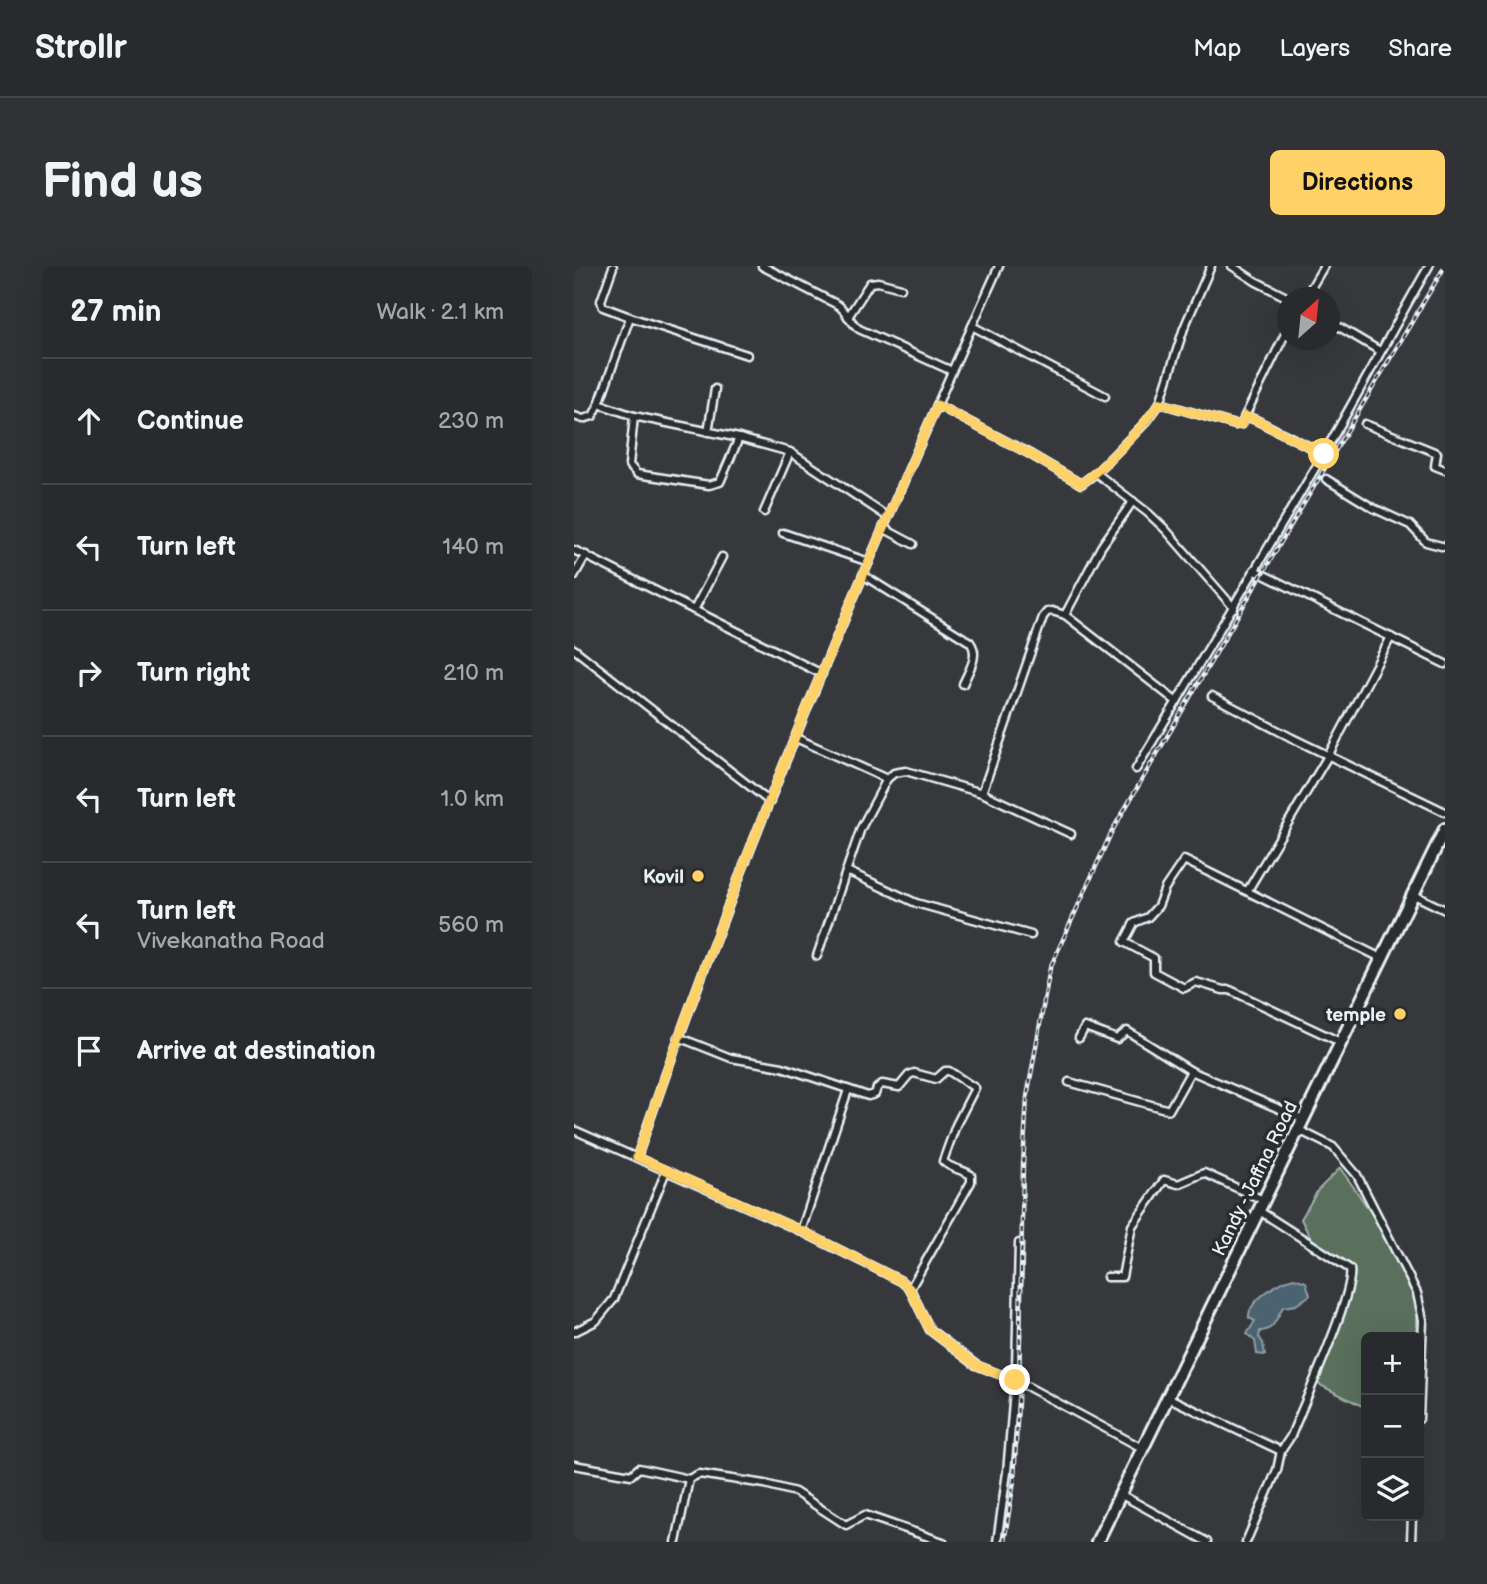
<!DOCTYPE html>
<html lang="en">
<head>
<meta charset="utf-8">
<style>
  body { margin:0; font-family:"Balsamiq Sans",sans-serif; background:#313235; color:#f1f3f6 }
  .controls { position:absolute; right:21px; bottom:21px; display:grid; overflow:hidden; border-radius:10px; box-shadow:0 7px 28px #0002 }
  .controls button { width:63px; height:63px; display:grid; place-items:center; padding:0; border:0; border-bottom:2px solid #454649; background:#292a2d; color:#f1f3f6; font:35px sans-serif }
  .compass { position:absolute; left:703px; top:21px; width:63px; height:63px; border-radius:50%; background:#292a2d; box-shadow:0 7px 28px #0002; rotate:27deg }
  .stop { position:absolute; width:21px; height:21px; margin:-16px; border:5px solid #ffd166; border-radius:50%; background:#fff }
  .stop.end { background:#ffd166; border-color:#fff; box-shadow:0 2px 7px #0008 }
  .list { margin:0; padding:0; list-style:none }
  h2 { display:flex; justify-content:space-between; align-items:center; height:91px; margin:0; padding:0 28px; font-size:30px }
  h2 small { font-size:23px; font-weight:400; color:#a5a7aa }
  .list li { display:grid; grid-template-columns:46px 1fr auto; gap:21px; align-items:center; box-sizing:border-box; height:126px; padding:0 28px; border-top:2px solid #454649 }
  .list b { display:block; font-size:26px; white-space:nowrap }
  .list p { margin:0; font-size:23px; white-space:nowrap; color:#a5a7aa }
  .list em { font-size:23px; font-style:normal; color:#a5a7aa }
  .icon { flex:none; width:38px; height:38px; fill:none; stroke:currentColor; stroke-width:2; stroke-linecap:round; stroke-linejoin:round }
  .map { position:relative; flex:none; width:871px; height:1276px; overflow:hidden; border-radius:10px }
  header { display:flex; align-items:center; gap:42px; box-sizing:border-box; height:98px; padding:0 35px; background:#292a2d; border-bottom:2px solid #454649 }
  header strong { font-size:33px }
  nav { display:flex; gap:38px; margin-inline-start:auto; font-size:24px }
  .intro { display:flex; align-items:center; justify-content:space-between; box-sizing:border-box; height:168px; padding:0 42px }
  h1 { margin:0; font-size:49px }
  .button { padding:18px 32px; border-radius:10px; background:#ffd166; color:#111; font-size:24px; font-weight:700 }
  main { display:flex; gap:42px; padding:0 42px }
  aside { flex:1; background:#292a2d; border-radius:10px; box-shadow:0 7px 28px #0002 }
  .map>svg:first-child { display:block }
  .green { fill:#5a705c; stroke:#a1b0aa; stroke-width:2 }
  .water { fill:#4b636f; stroke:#8a9ca6; stroke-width:2 }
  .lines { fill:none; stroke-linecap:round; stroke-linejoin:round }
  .street-casing { stroke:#e8f1f8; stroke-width:11 }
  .highway-casing { stroke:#e8f1f8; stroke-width:16 }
  .street { stroke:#2a2d2e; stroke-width:6 }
  .highway { stroke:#2a2d2e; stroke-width:10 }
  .rail-casing { stroke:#e8f1f8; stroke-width:4.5 }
  .rail { stroke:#2a2d2e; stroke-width:2; stroke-dasharray:5; stroke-linecap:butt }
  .route { stroke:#ffd166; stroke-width:9 }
  .poi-dot { fill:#ffd166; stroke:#2a2d2e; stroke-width:2.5 }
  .labels { text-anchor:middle; stroke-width:7; stroke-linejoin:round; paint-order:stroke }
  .poi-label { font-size:19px; font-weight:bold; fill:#e8f1f8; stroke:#2a2d2e; text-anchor:end }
  .street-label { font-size:19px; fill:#e8f1f8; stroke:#2a2d2e }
</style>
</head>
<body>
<header>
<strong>Strollr</strong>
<nav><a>Map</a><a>Layers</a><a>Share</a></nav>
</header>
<div class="intro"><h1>Find us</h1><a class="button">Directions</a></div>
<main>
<aside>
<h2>27 min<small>Walk · 2.1 km</small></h2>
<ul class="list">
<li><svg class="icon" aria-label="ahead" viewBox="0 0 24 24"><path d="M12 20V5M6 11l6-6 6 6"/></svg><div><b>Continue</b></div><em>230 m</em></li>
<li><svg class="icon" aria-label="left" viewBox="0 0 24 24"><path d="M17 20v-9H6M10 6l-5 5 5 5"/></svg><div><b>Turn left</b></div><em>140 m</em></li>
<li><svg class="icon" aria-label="right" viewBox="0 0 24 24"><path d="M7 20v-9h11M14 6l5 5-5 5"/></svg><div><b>Turn right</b></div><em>210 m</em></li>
<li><svg class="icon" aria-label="left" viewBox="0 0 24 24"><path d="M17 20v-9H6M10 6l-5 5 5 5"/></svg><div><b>Turn left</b></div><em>1.0 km</em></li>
<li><svg class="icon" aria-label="left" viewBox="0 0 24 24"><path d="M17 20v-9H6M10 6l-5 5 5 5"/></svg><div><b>Turn left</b><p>Vivekanatha Road</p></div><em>560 m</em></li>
<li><svg class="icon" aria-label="arrive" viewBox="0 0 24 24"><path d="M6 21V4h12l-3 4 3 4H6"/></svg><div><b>Arrive at destination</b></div></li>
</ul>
</aside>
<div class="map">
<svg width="871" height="1276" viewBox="0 0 871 1276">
  <rect width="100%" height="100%" fill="#37383c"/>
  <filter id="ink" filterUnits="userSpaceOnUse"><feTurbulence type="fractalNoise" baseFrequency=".0143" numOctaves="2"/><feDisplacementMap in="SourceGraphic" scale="14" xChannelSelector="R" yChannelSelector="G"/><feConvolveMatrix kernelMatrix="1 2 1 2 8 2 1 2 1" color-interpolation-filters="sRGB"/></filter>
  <g filter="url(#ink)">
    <path class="green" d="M766 902C790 935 838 1005 843 1044 844 1053 842 1063 842 1071H792V1142L742 1117 781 1007 736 971 727 953 744 924Z"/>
    <path class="water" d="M720 1012 732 1016 736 1029 722 1039 709 1041C702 1053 700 1065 686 1065L685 1071 689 1077 691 1089 683 1088 681 1075 673 1068 681 1055 675 1052C673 1036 705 1015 720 1012Z"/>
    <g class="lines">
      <g class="street-casing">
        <g id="street">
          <path d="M188 0 264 39C274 47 276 56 285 63L378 105"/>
          <path d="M658 0 681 15 714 32"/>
          <path d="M731 32 750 0"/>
          <path d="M56 51 173 89"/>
          <path d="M274 51 296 17 304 16 327 22"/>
          <path d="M755 55 806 85"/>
          <path d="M398 60 531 130"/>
          <path d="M586 137 661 159 668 158 671 150 682 154 750 188"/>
          <path d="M25 138 56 51 29 41 27 35 39 1"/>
          <path d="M363 139 454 187 507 218 522 207 574 247 591 263 660 342"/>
          <path d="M0 150 9 153 19 150 25 138 60 150 165 172 216 186 314 251"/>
          <path d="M60 150 55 199 63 208 135 219 146 216 165 172"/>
          <path d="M671 150 713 64"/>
          <path d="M791 158 863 187 861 200 871 204"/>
          <path d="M134 166 141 123"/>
          <path d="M522 207 573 155 586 137 610 62 637 0"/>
          <path d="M752 213 799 242 836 259 852 276 871 281"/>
          <path d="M190 246 216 186"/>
          <path d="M309 262 339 278"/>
          <path d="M209 267 295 296"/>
          <path d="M0 284 248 408"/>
          <path d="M680 304 871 398"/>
          <path d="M289 309 396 376C406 389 395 404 389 418"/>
          <path d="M0 310 12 289"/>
          <path d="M120 344 148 291"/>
          <path d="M491 349 527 281 559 235"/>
          <path d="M0 383 196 536"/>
          <path d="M638 430 718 472 871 546"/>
          <path d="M222 472 313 513"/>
          <path d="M562 503C625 399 687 295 749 189 785 127 819 62 855 0"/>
          <path d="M408 527 469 351 473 346 478 345 491 349 603 436"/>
          <path d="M273 605 342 637 457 669"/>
          <path d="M674 624 754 490 817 371"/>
          <path d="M838 628 871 644"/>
          <path d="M243 690 287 562 313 513 320 507 332 505 408 527 497 568"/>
          <path d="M104 771 157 792 208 801 294 830 301 828 303 822 308 818 325 821 335 809 340 807 362 813 371 805H375L401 822 382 859 369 895C376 903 388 903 397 909V916L336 1023"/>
          <path d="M505 772 511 761 543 773 553 765 617 805 729 853"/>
          <path d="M766 776 656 724H649L622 716 610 722 580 706V692L550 676 560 657 574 651 584 640 591 622 610 594 807 692"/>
          <path d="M495 816 595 844 617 805"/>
          <path d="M723 863 759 881 783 909 843 1027 849 1054 845 1153"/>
          <path d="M0 864 227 965 327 1015 336 1023 356 1064 402 1099 445 1116 568 1182"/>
          <path d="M63 891C166 588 294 292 425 0"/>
          <path d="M227 965 274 824"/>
          <path d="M533 1011H548L558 960 590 914 604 918 630 907 689 934"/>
          <path d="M0 1066 22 1055 40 1033 92 905"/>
          <path d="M593 1131 707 1185"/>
          <path d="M0 1199 57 1209 65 1202 115 1213 125 1208 191 1218 221 1226 272 1259 291 1249 369 1276"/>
          <path d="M546 1228 633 1276"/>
          <path d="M102 1276 115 1213"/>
          <path d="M423 1276 433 1206 442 1102 445 977"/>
          <path d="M672 1276 703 1204 707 1185 717 1170C728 1141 781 1027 776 1003L684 944"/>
          <path d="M837 1276 838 1250"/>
        </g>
      </g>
      <g class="highway-casing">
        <path id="highway" d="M523 1276 871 563"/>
      </g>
      <use href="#street" class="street"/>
      <use href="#highway" class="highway"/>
      <g class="rail-casing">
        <path id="rail" d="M430 1276 440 1215 445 1116 449 899 453 831 476 702 538 565 688 308 871 0"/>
      </g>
      <use href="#rail" class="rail"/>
    </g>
  </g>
  <g class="lines" filter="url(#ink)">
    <path class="route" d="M441 1114 402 1099 356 1064 336 1023 327 1015 228 965 63 891C149 636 254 386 363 139L454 187 507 218C536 195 563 167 586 137L661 159 668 158 671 150 682 154 750 188"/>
  </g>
  <g class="poi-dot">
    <circle cx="124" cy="610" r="7"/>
    <circle cx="826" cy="748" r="7"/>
  </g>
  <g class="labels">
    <g class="poi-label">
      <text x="110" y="617">Kovil</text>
      <text x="812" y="755">temple</text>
    </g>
    <g class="street-label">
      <text transform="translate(680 912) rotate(-64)" y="7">Kandy - Jaffna Road</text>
    </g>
  </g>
</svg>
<div class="controls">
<button>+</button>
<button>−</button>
<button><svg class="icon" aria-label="layers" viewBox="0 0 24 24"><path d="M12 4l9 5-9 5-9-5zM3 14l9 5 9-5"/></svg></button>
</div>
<svg class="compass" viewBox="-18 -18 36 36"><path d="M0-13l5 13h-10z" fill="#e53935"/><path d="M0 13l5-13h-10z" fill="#a5a7aa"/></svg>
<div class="stop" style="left:750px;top:188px"></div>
<div class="stop end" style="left:441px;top:1114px"></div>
</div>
</main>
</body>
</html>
